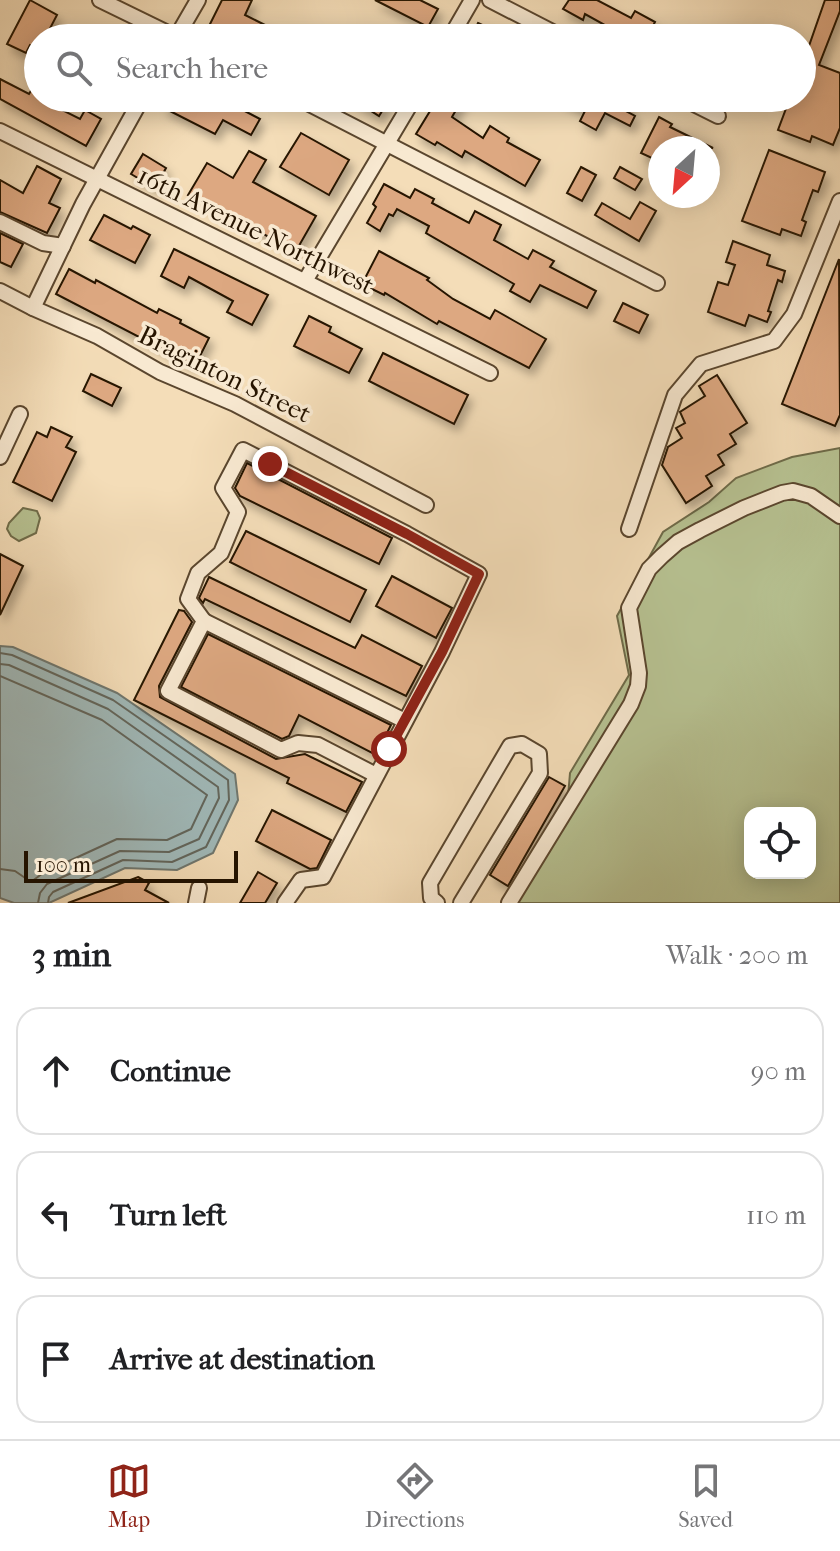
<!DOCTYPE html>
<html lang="en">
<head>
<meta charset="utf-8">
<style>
  body { margin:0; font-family:"IM FELL French Canon",serif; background:#f6f6f6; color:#202124 }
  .controls { position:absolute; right:24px; bottom:24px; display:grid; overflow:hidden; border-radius:16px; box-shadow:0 4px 20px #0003 }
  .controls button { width:72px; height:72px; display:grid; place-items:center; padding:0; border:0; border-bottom:2px solid #e0e0e0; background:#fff; color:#202124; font:40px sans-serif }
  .compass { position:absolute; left:648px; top:136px; width:72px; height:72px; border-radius:50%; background:#fff; box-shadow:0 4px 20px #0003; rotate:206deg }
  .scale { position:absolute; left:24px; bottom:20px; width:214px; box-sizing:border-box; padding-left:8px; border:4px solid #261400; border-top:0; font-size:22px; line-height:28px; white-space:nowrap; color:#261400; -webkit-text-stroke:6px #f8e9d1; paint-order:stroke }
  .stop { position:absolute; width:24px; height:24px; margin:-18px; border:6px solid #8f2418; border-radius:50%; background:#fff }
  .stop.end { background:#8f2418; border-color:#fff; box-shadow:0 2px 8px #0008 }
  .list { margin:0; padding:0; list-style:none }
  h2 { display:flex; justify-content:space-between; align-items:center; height:104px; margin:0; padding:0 32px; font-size:34px }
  h2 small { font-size:26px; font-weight:400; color:#757577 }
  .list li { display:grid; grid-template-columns:52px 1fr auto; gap:24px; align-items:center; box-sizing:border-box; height:128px; margin:0 16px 16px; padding:0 16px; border:2px solid #e0e0e0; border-radius:24px }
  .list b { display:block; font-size:30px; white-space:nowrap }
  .list em { font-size:26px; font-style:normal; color:#757577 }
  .icon { flex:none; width:44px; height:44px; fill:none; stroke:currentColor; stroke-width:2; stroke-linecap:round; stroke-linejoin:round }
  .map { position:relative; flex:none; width:840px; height:903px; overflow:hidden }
  .search { position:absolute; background:#fff; box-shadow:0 4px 20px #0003; left:24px; right:24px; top:24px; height:88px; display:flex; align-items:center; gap:20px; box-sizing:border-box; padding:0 28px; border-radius:44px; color:#757577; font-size:30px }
  .sheet { height:536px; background:#fff }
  nav { display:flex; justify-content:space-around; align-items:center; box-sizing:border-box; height:112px; border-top:2px solid #e0e0e0; background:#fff; font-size:22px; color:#757577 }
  nav a { display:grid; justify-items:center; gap:4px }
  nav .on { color:#8f2418 }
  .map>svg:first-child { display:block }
  .green { fill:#b7c292; stroke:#6e6b49; stroke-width:2; fill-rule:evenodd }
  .water { fill:#a0b9b9; stroke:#6f776f; stroke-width:2 }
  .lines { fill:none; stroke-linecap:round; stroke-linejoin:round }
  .shore { stroke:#63665c; stroke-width:2 }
  .building { fill:#dda881; stroke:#261400; stroke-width:2; filter:url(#shadow) }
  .minor-casing { stroke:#5a462e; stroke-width:18 }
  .minor { stroke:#f8e9d1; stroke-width:14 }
  .route { stroke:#8f2418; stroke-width:10 }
  .labels { text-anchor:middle; stroke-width:7; stroke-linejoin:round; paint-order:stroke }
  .street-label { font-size:26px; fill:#261400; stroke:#f8e9d1 }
</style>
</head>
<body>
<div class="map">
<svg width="840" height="903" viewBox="0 0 840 903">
  <defs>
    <filter id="shadow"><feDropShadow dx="4.5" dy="7" stdDeviation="4" flood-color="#0004"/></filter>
  </defs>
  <rect width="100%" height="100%" fill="#f4ddb8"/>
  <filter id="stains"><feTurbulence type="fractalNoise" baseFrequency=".0025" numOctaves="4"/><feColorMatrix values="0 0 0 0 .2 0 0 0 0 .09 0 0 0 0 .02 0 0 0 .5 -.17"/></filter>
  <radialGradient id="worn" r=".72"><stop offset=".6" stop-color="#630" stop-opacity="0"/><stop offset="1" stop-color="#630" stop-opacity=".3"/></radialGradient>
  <g class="green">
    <path d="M840 448V903H502L568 797 570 773 629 675 617 616 663 532 709 502 736 478 792 457ZM750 813H810V873H750Z"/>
    <path d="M23 508 37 511 40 518 36 533 19 541 11 536 7 529 9 523Z"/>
  </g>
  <path class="water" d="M0 646 13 647 117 693 235 774 238 800 213 853 177 870 125 868 49 903H14L0 898Z"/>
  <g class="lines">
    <g class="shore">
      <path d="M0 653 12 655 113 700 228 780 229 800 206 847 172 862 123 860 53 892 49 897 48 903"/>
      <path d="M0 664 9 665 108 709 218 787 219 798 199 839 169 852 120 851 47 884 40 893 38 903"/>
      <path d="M0 676 102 720 207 795 191 829 167 840 117 839 43 873 31 882 15 871 0 869"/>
    </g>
  </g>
  <g class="building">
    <path d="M30 0 57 15 45 38H38V49L30 45 26 53 7 44Z"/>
    <path d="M222 0H252L245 15 291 38H228L208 28Z"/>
    <path d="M375 0H420L438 9 428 27Z"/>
    <path d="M569 0H597L631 18 635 11 655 22 647 38H621L623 35 585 14 583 20 563 9Z"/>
    <path d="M825 0H840V11L819 65 840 73V128L833 145 812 136 810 142 778 130 790 98H802V66Z"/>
    <path d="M478 23 510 38H471Z"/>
    <path d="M0 79 29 94 38 79V98L80 119 85 110 101 119 86 146 0 99Z"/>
    <path d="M170 98H220L260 119 251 135 223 120 215 134 164 108Z"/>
    <path d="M351 98H390L379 116Z"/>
    <path d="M438 98H463L452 117 483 138 490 126 509 138 507 142 540 160 525 186 465 151 462 157 437 142 435 145 416 134Z"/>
    <path d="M559 98H624L631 102 626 111 635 116 630 126 605 113 596 130 580 121 585 111Z"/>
    <path d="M659 117 672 124 670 127 713 148H659L654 159 641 153Z"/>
    <path d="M301 133 349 160 329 195 280 167Z"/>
    <path d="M769 150 825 172 818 192 813 190 802 220 806 222 801 236 782 229 780 235 742 221Z"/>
    <path d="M249 151 266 160 253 182 316 216 296 251 188 195 207 163 233 178Z"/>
    <path d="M143 154 166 168 155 188 131 174Z"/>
    <path d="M37 166 61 179 49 203 60 208 47 233 0 212V180L23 193Z"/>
    <path d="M581 167 596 175 582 201 567 193Z"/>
    <path d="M620 167 642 179 635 190 614 178Z"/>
    <path d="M384 184 410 198 415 189 434 199 432 203 469 223 475 211 501 225 494 240 528 259 533 250 554 261 550 267 596 291 587 308 540 285 530 302 510 291 514 284 426 233 429 226 397 209 393 216 389 214 380 231 367 223 376 207 373 204Z"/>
    <path d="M640 202 656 211 639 241 595 215 602 203 630 219Z"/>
    <path d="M104 215 131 229 133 226 150 235 135 263 90 240Z"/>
    <path d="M0 233 23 244 11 267 0 262Z"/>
    <path d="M733 241 770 255 767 265 785 271 782 282 778 280 768 311 771 312 767 322 749 315 745 326 708 312 718 282 728 285 735 265 726 262Z"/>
    <path d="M174 249 268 295 252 325 227 312 233 301 189 277 184 288 161 276Z"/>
    <path d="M379 251 429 278 427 280 453 299 490 319 495 310 546 339 529 368 439 321 437 324 385 293 384 295 362 284Z"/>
    <path d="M839 259 840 415 835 426 782 404Z"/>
    <path d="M69 269 95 283 96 280 157 313 159 309 181 320 180 323 209 338 195 366 56 294Z"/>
    <path d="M623 303 648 315 639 333 614 321Z"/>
    <path d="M309 316 331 327 329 332 362 349 349 373 294 346Z"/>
    <path d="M383 353 468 395 454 424 369 381Z"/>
    <path d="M91 374 121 388 112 406 83 391Z"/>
    <path d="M717 375 747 423 730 434 736 444 718 455 724 465 706 476 712 486 686 503 662 465 668 447 682 438 676 428 685 423 680 412 705 396 699 386Z"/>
    <path d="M51 427 72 437 66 447 76 452 52 501 13 482 37 432 47 437Z"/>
    <path d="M247 463 392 538 379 564 240 496 235 488Z"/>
    <path d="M246 531 366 590 350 622 230 562Z"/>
    <path d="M0 554 23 566 0 615Z"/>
    <path d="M392 576 452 608 436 638 376 606Z"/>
    <path d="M209 577 355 648 362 635 422 666 406 696 205 599 203 603 199 598Z"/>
    <path d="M179 610 184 611 192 622 159 686 160 697 276 759 305 754 362 782 346 812 287 783 289 778 134 700Z"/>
    <path d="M208 634 391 725 376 755 299 715 289 736 282 739 181 687Z"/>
    <path d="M549 777 565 786 508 886 490 875Z"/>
    <path d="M272 810 331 840 317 868 310 869 256 841Z"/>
    <path d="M258 872 277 883 265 903H240Z"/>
    <path d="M138 877 149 883 145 890 169 903H68Z"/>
  </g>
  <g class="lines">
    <g class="minor-casing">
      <g id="minor">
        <path d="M100 0 178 38"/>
        <path d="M490 0 564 38"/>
        <path d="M176 38 198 0"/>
        <path d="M450 38 472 0"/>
        <path d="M298 98 657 283"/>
        <path d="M682 98 718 116"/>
        <path d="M0 131 490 373"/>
        <path d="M0 222 43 243 63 246"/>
        <path d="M305 281 414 98"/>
        <path d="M0 291 33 308 97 336 160 372 235 404 426 505"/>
        <path d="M33 308 83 204 142 98"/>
        <path d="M0 457 20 414"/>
        <path d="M629 529 675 395 701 364 774 341 794 314 840 201"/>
        <path d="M204 621 405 721"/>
        <path d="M196 903 199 888"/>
        <path d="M285 903 301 880 323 877 442 652 479 574 407 534 243 450 223 488 238 512 221 553 198 573 188 599 204 621 168 691 281 750 298 743 318 745 376 775"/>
        <path d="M437 903 431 898 430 883 510 746 522 744 539 754 540 773 461 903"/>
        <path d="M509 903 631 704 638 686 639 673 629 608 649 569 662 556 678 542 700 530 744 508 782 493 793 491 811 496 840 516"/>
      </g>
    </g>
    <use href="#minor" class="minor"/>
  </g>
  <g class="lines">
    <path class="route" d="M270 464 407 534 479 574 442 652 389 749"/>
  </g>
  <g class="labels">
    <g class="street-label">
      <text transform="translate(256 230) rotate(26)" y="9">16th Avenue Northwest</text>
      <text transform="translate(225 374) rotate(26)" y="9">Braginton Street</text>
    </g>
  </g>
  <rect width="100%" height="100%" filter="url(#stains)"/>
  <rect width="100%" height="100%" fill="url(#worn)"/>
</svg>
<div class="controls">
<button><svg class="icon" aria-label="locate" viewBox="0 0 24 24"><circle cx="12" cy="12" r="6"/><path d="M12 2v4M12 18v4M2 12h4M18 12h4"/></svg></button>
</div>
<svg class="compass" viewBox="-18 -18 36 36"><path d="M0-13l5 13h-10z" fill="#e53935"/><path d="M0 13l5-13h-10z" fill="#757577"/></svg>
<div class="scale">100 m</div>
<div class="stop" style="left:389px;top:749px"></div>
<div class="stop end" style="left:270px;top:464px"></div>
<div class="search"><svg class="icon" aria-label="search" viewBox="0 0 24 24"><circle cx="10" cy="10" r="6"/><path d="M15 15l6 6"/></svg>Search here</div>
</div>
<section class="sheet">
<h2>3 min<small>Walk · 200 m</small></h2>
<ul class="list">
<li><svg class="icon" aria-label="ahead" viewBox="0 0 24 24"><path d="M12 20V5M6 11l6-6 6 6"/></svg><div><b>Continue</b></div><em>90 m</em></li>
<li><svg class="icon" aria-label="left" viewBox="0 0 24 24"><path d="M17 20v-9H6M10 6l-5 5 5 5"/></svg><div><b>Turn left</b></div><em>110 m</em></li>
<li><svg class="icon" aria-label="arrive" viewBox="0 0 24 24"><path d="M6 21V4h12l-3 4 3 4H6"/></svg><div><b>Arrive at destination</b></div></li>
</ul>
</section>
<nav>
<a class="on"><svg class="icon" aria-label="map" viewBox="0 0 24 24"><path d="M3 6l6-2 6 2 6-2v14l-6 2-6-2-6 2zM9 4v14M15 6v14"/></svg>Map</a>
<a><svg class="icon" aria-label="directions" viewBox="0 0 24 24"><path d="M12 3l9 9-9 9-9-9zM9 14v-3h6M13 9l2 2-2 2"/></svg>Directions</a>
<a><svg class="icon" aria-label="saved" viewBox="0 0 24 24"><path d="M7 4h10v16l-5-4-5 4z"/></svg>Saved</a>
</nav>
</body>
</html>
